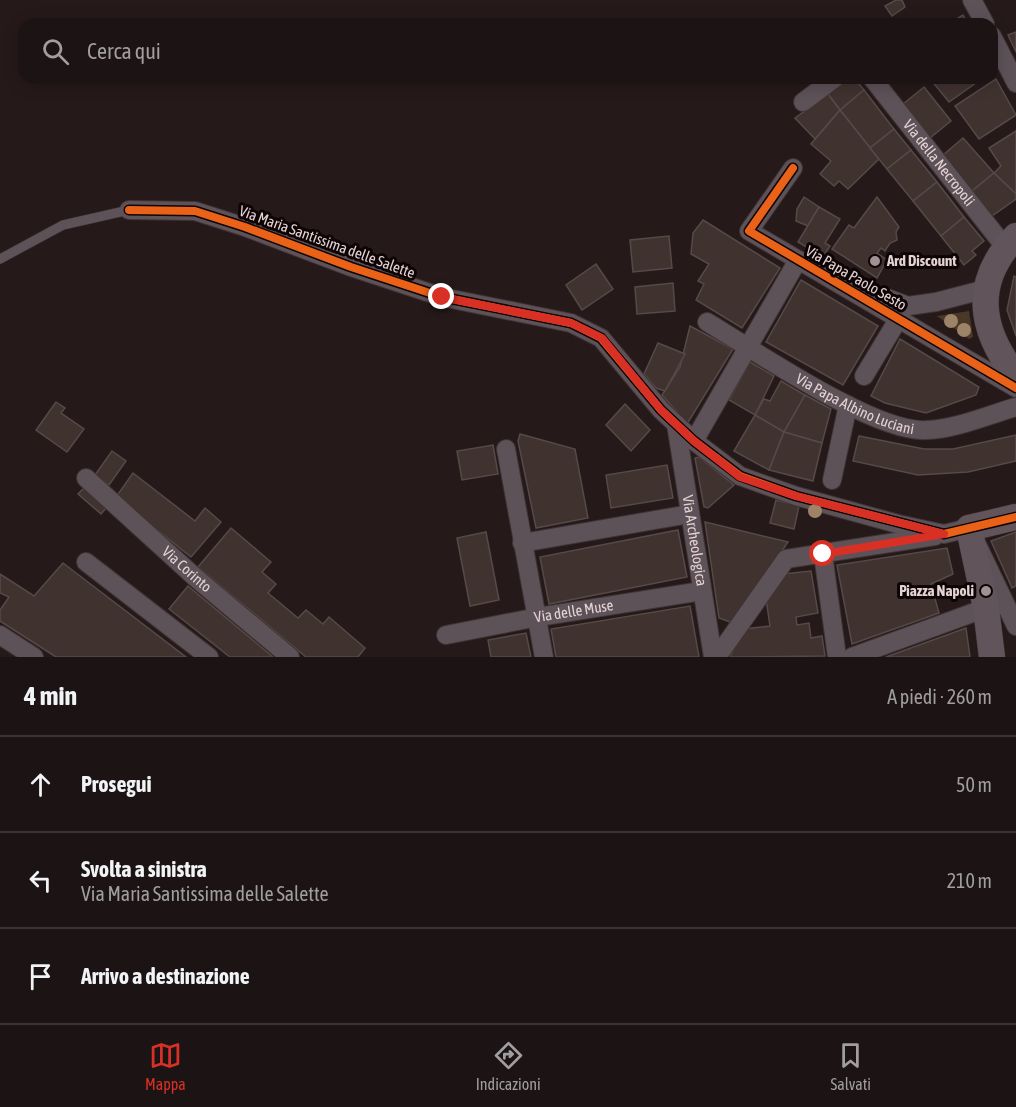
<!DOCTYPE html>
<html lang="it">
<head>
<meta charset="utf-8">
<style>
  body { margin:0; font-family:"Asap Condensed",sans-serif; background:#292022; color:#f1f3f6 }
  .stop { position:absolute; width:18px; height:18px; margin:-14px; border:4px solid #d93025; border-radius:50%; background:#fff }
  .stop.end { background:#d93025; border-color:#fff; box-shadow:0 2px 6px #0008 }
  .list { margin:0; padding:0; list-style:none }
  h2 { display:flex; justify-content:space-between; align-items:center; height:78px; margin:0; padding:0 24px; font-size:26px }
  h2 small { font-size:20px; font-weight:400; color:#a09ea0 }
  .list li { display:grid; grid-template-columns:39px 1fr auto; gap:18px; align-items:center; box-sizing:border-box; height:96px; padding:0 24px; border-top:2px solid #3a3234 }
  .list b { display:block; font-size:22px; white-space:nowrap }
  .list p { margin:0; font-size:20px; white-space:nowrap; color:#a09ea0 }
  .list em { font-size:20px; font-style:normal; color:#a09ea0 }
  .icon { flex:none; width:33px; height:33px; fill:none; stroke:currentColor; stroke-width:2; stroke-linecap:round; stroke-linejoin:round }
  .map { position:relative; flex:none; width:1016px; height:657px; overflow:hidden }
  .search { position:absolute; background:#1c1314; box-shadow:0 3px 15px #0003; left:18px; right:18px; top:18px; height:66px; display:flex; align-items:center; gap:15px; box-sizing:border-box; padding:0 21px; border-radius:18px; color:#a09ea0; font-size:22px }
  .sheet { height:366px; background:#1c1314 }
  nav { display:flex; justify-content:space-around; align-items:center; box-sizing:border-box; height:84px; border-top:2px solid #3a3234; background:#1c1314; font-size:16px; color:#a09ea0 }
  nav a { display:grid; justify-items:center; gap:3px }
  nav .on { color:#d93025 }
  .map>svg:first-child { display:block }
  .green { fill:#483825 }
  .building { fill:#40322f; stroke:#554a48; stroke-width:1.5 }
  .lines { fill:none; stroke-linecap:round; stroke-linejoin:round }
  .lane-casing { stroke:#403435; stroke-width:10 }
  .street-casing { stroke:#403435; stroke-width:20 }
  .secondary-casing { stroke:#403435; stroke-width:27 }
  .lane { stroke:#5e5259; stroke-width:9 }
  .street { stroke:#5e5259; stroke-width:18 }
  .secondary { stroke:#62545b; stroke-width:26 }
  .cycleway-casing { stroke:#0d0405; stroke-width:11 }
  .cycleway { stroke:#ea6118; stroke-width:8 }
  .tree { fill:#9d8368 }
  .route { stroke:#d93025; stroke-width:8 }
  .poi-dot { fill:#a29193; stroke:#0d0405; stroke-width:2 }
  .labels { text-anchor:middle; stroke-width:6; stroke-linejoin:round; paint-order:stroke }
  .street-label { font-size:15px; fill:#e5d2d4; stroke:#0d0405 }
  .poi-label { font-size:15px; font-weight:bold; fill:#e5d2d4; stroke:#0d0405; text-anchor:start }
</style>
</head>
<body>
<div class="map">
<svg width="1016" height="657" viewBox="0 0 1016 657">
  <rect width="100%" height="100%" fill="#26191a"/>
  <path class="green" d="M969 311 973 337 969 339 937 316Z"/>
  <g class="building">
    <path d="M896 0H902L905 7 892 16 885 6Z"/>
    <path d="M963 15 968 24H948Z"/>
    <path d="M1016 32V52L1008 35Z"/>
    <path d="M847 78H854L864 90 840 110 828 94Z"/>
    <path d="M935 78H983L949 102 931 80Z"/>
    <path d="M996 79 1016 115 979 139 955 106Z"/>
    <path d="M924 87 951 121 930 138 903 104Z"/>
    <path d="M864 90 894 129 870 148 840 110Z"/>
    <path d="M828 94 840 110 815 139 795 118Z"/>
    <path d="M840 110 879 159 848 189 839 181 834 186 820 174 831 161 811 144Z"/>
    <path d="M894 129 911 150 887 169 870 148Z"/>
    <path d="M1016 131V194L994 173 1001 166 989 148Z"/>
    <path d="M963 138 994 173 972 191 943 155Z"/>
    <path d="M911 150 937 182 913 201 887 169Z"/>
    <path d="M994 173 1016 194V199L992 216 972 191Z"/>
    <path d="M937 182 964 217 941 236 913 201Z"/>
    <path d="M804 197 819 207 808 226 796 221 797 209Z"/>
    <path d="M877 197 899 227 896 232 897 240 890 243 885 251 881 248 877 253 887 260 877 278 832 249 849 225 854 228Z"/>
    <path d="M819 207 840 219 825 243 830 246 823 257 798 242Z"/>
    <path d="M964 217 984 241 972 251 976 255 964 265 941 236Z"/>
    <path d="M703 220 780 268 742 328 696 300 704 284 698 281 709 264 691 254 693 233Z"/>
    <path d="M669 236 672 268 633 272 630 240Z"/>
    <path d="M596 264 613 289 582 310 566 285Z"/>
    <path d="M1014 276 1016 277V336L1007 310Z"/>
    <path d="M801 280 878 326 843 385 766 342Z"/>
    <path d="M673 283 675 311 637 314 635 287Z"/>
    <path d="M690 326 733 349 687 424 662 395 680 367Z"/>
    <path d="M900 339 979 387 976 395 926 413 885 403 871 396Z"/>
    <path d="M658 343 685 354 665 391 656 388 644 374Z"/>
    <path d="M750 362 774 376 755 415 729 400Z"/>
    <path d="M781 381 805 395 784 432 755 415 764 399 770 401Z"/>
    <path d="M805 395 831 409 822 443 784 432Z"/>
    <path d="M56 402 65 408 61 413 84 429 67 452 36 430Z"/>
    <path d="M625 404 650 430 631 451 606 425Z"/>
    <path d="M755 415 784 432 769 470 734 451Z"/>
    <path d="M784 432 822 443 813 481 769 470Z"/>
    <path d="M520 434 575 449 588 518 536 528 518 441Z"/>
    <path d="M1016 435V461L968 472 918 475 853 461 859 436 924 449H953Z"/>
    <path d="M493 445 498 474 462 480 457 451Z"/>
    <path d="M112 451 126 461 109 485 95 475Z"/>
    <path d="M699 457 734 485 708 508 704 507 695 458Z"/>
    <path d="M667 465 673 498 611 508 606 475Z"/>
    <path d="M133 473 195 521 205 508 221 522 191 557 116 497Z"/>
    <path d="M86 486 108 506 101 514 78 494Z"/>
    <path d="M776 500 799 506 794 529 770 523Z"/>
    <path d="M705 522 788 542 733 623 719 618Z"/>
    <path d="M231 528 271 562 262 572 276 584 268 593 298 618 306 610 323 624 329 617 365 648 358 657H306L198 567Z"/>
    <path d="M678 530 687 577 549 604 540 557Z"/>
    <path d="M486 532 499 600 470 606 457 538Z"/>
    <path d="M1016 532V586L1012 588 991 541Z"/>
    <path d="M947 548 953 574 931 584 939 613 852 644 837 565Z"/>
    <path d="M63 563 186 657H56L0 621V610L9 597 0 593V574L34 596Z"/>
    <path d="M811 571 818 613 796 617 797 625 809 623 811 638 822 636 825 656 730 657 743 629 770 626 766 599 783 574Z"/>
    <path d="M188 586 273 657H230L169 609Z"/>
    <path d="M690 606 699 657H556L551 629Z"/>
    <path d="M966 628 970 657H886Z"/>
    <path d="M526 633 531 657H491L488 640Z"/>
  </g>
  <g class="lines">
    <g class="lane-casing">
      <path id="lane" d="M0 259 63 225 129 210"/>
    </g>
    <g class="street-casing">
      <g id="street">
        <path d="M972 0 985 24"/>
        <path d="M992 36 1016 83"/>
        <path id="s1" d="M872 78 1005 247"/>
        <path d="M803 102 835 78"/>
        <path d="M793 168 749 231 1016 388"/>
        <path d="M129 210 195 211 245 227 351 267 442 297 571 323 601 338 661 410 694 441 740 476 796 496 898 524 944 534 969 528 1016 626"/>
        <path d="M867 297 887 298 908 306 936 302 986 289"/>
        <path id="s2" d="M707 322C754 350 876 434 927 430 956 429 988 415 1016 407"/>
        <path d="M864 376 899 318"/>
        <path id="s3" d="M676 424 713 657"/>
        <path d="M694 441 798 260"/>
        <path d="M506 449 544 657"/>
        <path id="s4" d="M86 478 196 578 290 657"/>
        <path d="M832 480 848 405"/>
        <path d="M522 543 690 514"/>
        <path d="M823 554 837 657"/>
        <path d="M86 562 209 657"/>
        <path d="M0 635 34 657"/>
        <path id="s5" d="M446 635 538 617 702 591"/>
        <path d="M717 657 786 559 935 536"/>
        <path d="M852 657 986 608"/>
      </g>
    </g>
    <g class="secondary-casing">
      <g id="secondary">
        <path d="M1016 236C972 282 979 329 1016 376"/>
        <path d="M992 657 986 608 969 528 1016 517"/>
      </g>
    </g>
    <use href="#lane" class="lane"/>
    <use href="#street" class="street"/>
    <use href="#secondary" class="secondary"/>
    <g class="cycleway-casing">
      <g id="cycleway">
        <path d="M793 168 749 231 1016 388"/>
        <path d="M129 210 195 211 245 227 351 267 442 297 571 323 601 338 661 410 694 441 740 476 796 496 944 534 1016 517"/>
      </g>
    </g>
    <use href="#cycleway" class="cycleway"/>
  </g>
  <g class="tree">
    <circle cx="951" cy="321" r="7"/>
    <circle cx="964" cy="330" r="7"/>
    <circle cx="815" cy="511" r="7"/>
  </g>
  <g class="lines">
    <path class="route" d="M442 297 571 323 602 338 661 410 694 441 740 477 796 496 944 534 823 554"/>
  </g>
  <g class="poi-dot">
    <circle cx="875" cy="261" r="6"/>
    <circle cx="986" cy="591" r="6"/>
  </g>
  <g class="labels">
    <g class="street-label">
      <text dy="5" stroke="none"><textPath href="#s1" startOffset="108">Via della Necropoli</textPath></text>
      <text transform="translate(327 242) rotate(20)" y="5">Via Maria Santissima delle Salette</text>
      <text transform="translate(856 278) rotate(30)" y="5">Via Papa Paolo Sesto</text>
      <text dy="5" stroke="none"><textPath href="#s2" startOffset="170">Via Papa Albino Luciani</textPath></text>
      <text dy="5" stroke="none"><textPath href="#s3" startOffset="118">Via Archeologica</textPath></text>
      <text dy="5" stroke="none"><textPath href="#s4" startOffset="136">Via Corinto</textPath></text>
      <text dy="5" stroke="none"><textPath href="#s5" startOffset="130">Via delle Muse</textPath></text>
    </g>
    <g class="poi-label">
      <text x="887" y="266">Ard Discount</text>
      <text x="974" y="596" text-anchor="end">Piazza Napoli</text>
    </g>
  </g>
</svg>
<div class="stop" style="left:823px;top:554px"></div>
<div class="stop end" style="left:442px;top:297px"></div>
<div class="search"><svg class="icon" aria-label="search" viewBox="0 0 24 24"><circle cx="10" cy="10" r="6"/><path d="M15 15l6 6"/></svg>Cerca qui</div>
</div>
<section class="sheet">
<h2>4 min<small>A piedi · 260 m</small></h2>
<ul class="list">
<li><svg class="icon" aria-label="ahead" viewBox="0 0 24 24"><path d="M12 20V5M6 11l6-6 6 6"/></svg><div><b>Prosegui</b></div><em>50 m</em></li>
<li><svg class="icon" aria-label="left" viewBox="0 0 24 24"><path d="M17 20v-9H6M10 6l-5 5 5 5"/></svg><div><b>Svolta a sinistra</b><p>Via Maria Santissima delle Salette</p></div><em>210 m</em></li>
<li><svg class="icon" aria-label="arrive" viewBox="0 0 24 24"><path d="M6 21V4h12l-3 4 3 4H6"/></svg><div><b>Arrivo a destinazione</b></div></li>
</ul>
</section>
<nav>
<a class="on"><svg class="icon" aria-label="map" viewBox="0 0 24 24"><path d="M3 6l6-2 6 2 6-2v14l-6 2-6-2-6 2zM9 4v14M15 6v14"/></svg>Mappa</a>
<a><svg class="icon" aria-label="directions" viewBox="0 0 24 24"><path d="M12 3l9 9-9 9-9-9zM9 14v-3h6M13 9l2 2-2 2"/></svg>Indicazioni</a>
<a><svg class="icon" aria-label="saved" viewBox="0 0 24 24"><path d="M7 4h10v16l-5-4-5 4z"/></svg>Salvati</a>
</nav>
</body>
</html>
